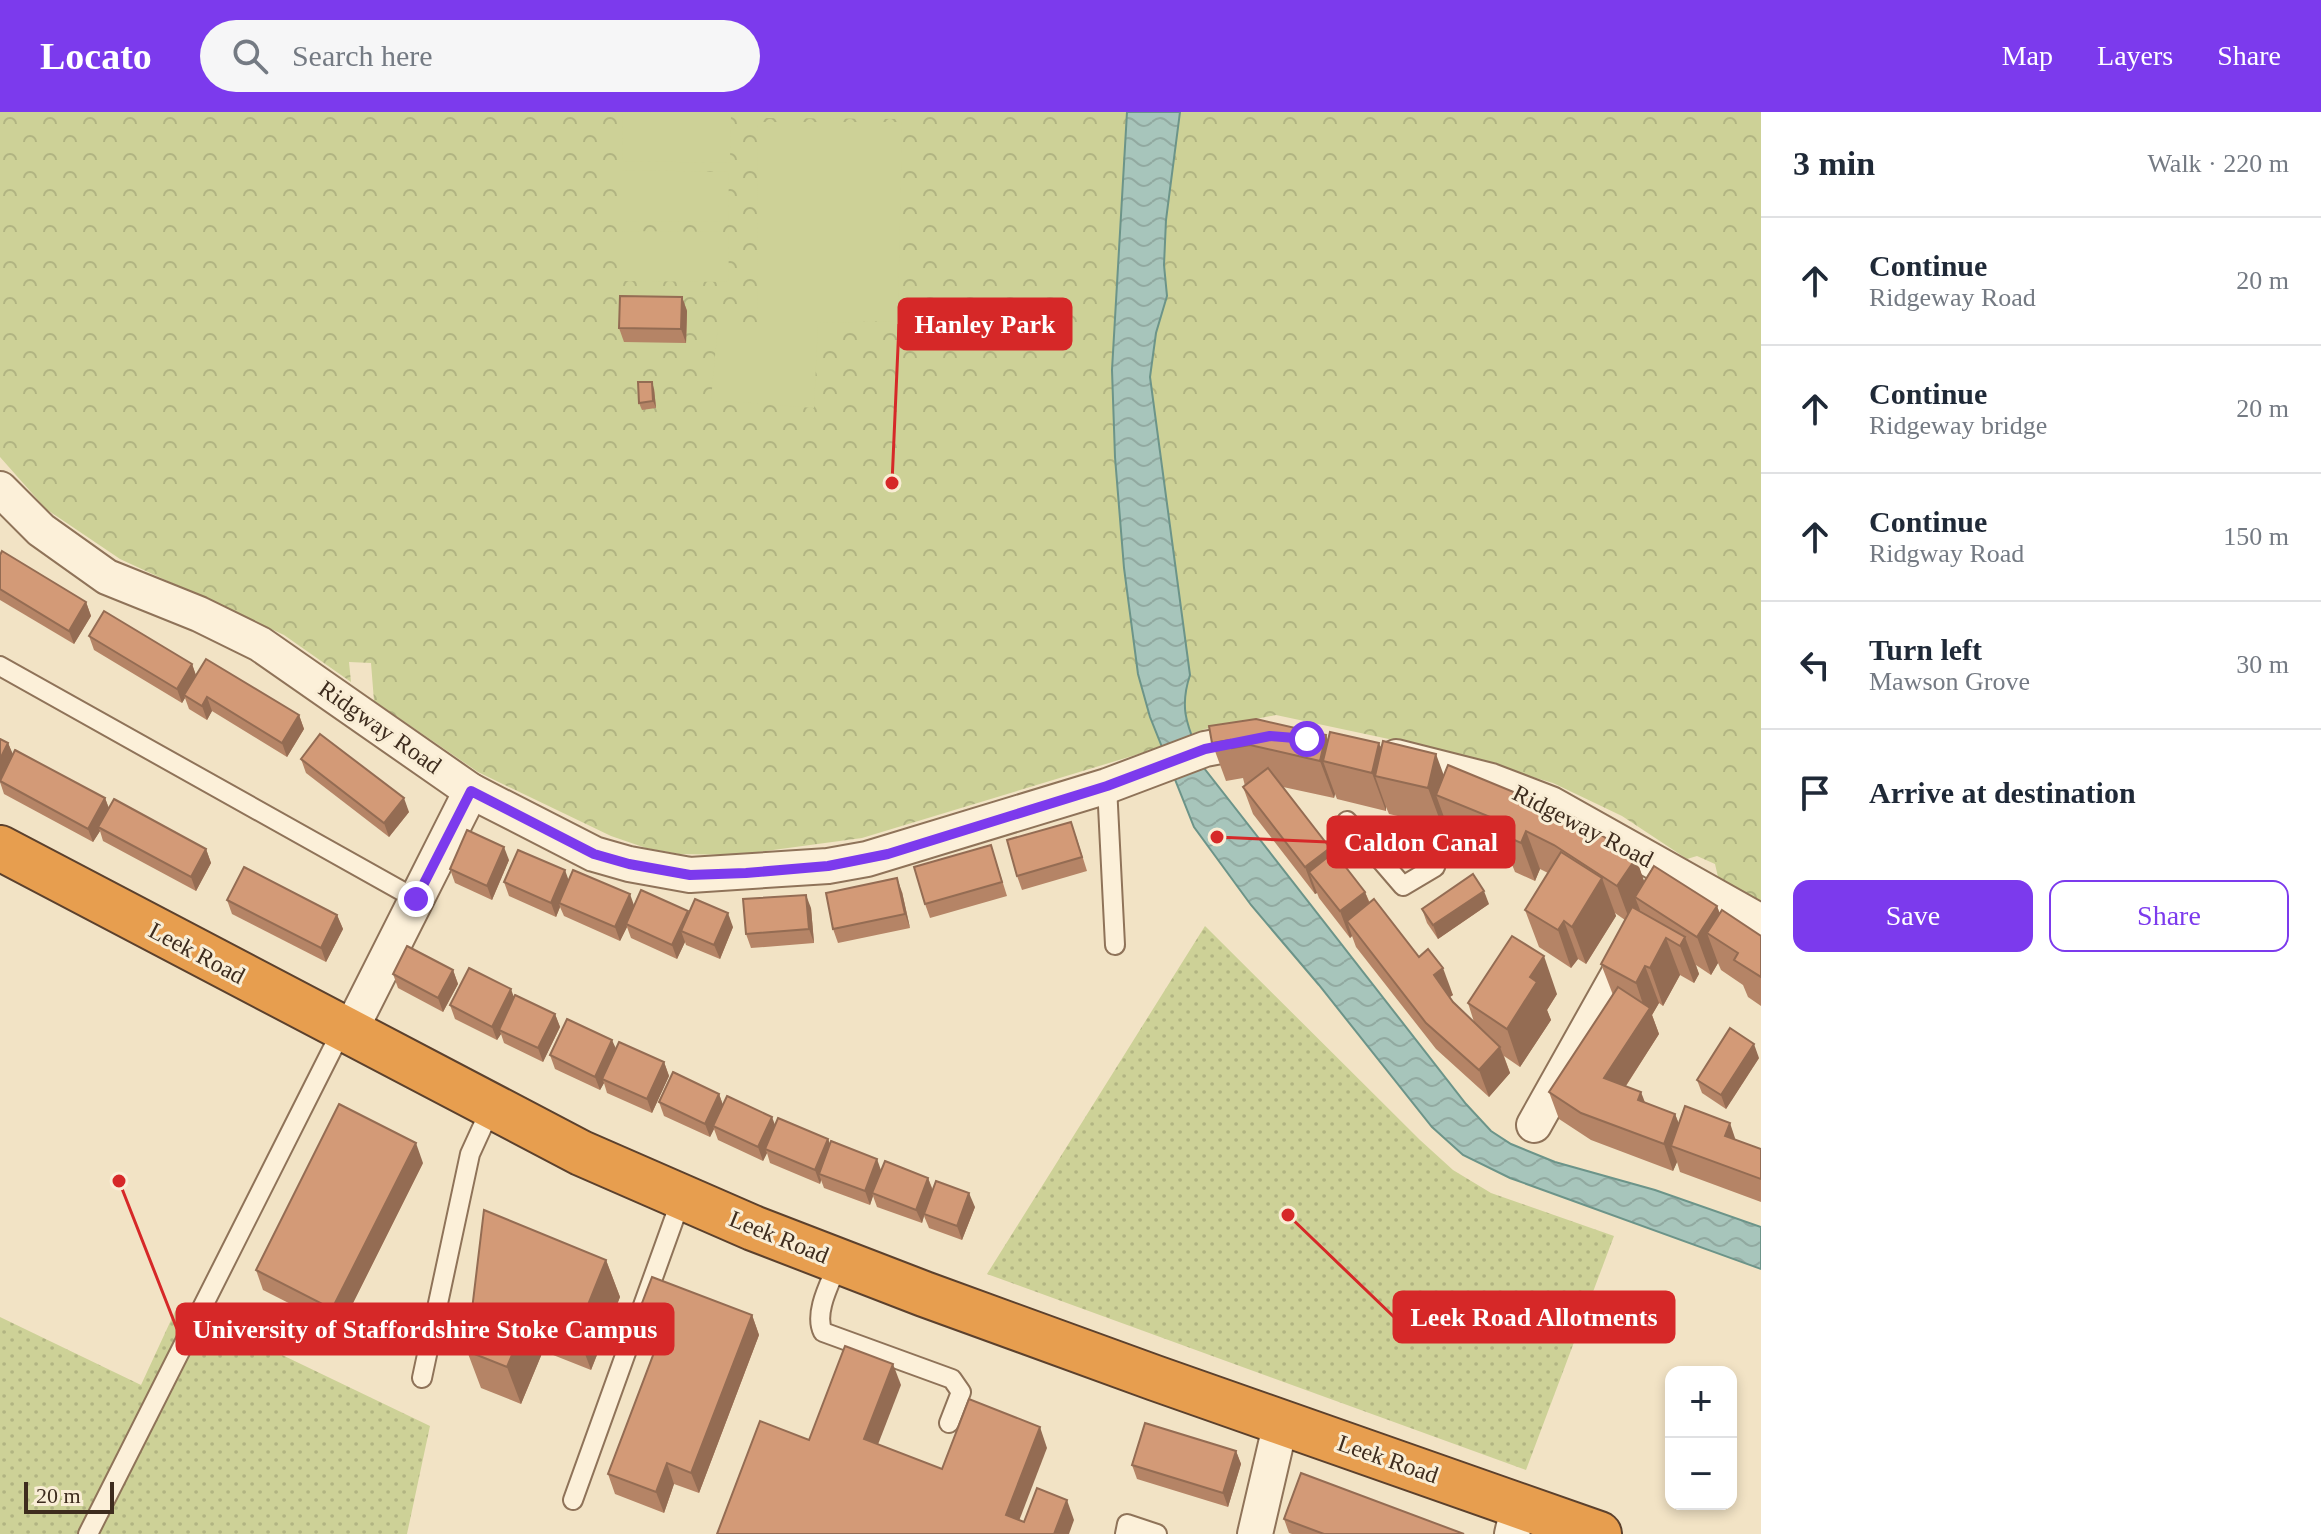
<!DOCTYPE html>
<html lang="en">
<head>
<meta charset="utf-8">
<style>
  body { margin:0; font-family:Georgia,serif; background:#f6f6f7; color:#1f2937 }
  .controls { position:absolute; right:24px; bottom:24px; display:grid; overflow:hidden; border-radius:16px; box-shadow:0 4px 12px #0003 }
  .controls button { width:72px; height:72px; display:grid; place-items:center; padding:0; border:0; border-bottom:2px solid #e0e1e3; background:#fff; color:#1f2937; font:40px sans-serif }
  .scale { position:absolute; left:24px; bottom:20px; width:90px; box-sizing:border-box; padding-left:8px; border:4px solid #3e2c1e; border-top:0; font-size:22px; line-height:28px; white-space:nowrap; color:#3e2c1e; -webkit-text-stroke:6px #f9edd5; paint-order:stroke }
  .stop { position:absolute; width:24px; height:24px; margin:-18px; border:6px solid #7c3aed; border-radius:50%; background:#fff }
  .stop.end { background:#7c3aed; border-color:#fff; box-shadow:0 2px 8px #0008 }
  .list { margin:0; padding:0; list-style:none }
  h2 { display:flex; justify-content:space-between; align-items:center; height:104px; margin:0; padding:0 32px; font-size:34px }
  h2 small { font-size:26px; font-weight:400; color:#747a83 }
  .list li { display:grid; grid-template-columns:52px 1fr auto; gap:24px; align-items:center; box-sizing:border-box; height:128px; padding:0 32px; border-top:2px solid #e0e1e3 }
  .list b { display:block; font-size:30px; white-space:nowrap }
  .list p { margin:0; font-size:26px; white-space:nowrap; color:#747a83 }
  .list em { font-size:26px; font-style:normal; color:#747a83 }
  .actions { display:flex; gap:16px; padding:24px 32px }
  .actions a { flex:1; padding:18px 0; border:2px solid #7c3aed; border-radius:16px; text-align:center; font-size:28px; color:#7c3aed }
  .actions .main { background:#7c3aed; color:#fff }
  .icon { flex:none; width:44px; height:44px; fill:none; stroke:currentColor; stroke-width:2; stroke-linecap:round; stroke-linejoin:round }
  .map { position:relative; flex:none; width:1761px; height:1422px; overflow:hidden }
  header { display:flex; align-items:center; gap:48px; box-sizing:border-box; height:112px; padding:0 40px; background:#7c3aed; color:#fff }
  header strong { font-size:38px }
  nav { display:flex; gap:44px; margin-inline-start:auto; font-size:28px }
  .search { width:560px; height:72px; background:#f6f6f7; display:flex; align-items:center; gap:20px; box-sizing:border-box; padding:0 28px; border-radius:44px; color:#747a83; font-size:30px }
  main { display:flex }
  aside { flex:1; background:#fff }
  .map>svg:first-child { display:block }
  .grass { fill:url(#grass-dots) }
  .park { fill:url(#park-crowns) }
  .pitch { fill:#cdd197 }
  .water { fill:url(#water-waves); stroke:#6c9489; stroke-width:2 }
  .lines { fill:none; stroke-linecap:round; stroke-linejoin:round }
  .lane-casing { stroke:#8f7359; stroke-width:22 }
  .street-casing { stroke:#8f7359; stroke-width:38 }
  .highway-casing { stroke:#5c412d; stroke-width:48 }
  .lane { stroke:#fcf0d9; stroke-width:18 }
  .street { stroke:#fcf0d9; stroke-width:34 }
  .highway { stroke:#e79e4f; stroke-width:44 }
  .wall { fill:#b58466 }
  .shaded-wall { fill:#946c53 }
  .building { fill:#d39a77; stroke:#946c53; stroke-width:2 }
  .route { stroke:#7c3aed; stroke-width:10 }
  .labels { text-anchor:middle; stroke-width:6; stroke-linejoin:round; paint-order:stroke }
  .street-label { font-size:24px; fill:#3e2c1e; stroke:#f9edd5 }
  .leader { fill:none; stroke:#d62828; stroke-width:3 }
  .callout-dot { fill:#d62828; stroke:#f9edd5; stroke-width:3 }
  .callout { fill:#d62828; stroke:#d62828; stroke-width:3 }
  .callout-label { font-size:26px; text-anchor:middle; font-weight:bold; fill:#fff }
</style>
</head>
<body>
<header>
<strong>Locato</strong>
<div class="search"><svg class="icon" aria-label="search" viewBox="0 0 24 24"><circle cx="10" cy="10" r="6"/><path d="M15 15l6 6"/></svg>Search here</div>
<nav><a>Map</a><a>Layers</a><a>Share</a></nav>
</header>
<main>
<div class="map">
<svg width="1761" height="1422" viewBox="0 0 1761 1422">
  <defs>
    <pattern id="grass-dots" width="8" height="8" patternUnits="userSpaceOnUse" patternTransform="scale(2)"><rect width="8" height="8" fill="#cdd197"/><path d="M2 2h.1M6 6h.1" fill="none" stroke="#b1b482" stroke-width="1.8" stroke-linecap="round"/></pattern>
    <pattern id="park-crowns" width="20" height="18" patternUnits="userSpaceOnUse" patternTransform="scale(2)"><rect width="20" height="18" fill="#cdd197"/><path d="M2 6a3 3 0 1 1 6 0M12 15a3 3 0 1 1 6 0" fill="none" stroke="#b1b482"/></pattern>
    <pattern id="water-waves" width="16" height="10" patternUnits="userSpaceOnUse" patternTransform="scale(2)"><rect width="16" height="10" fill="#a7c5bb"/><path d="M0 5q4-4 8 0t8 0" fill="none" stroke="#91a9a0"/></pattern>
  </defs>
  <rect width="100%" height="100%" fill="#f2e3c5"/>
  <g class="grass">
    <path d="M1205 814 1420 1028 1453 1058 1491 1081 1614 1124 1526 1358 987 1162Z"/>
    <path d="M178 1193 430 1314 407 1422H0V1205L141 1273Z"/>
  </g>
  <path class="park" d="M0 0H1761V790L1718 765 1715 752 1697 744 1687 747 1622 704 1553 671 1445 639 1276 603 1205 617 1142 641 862 726 736 743 679 742 646 736 611 724 478 660 374 589 371 551 349 550 351 570 284 523 120 447 46 397 0 345Z"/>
  <g class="pitch">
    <path d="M623 0 731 1 730 51 622 49Z"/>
    <path d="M757 0H902V7L757 6Z"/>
    <path d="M758 10H902L898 209 818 211 814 296 711 288 718 212H757Z"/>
    <path d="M622 58 729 60 728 110 622 109Z"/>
    <path d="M620 119 728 120 729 170 620 169Z"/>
  </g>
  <path class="water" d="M1127 0H1180L1166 108 1164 153 1167 184 1156 221 1150 265 1190 563C1177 602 1191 619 1204 656L1466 992 1491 1019 1511 1032 1555 1050 1655 1078 1761 1115V1157L1510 1066 1463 1043 1432 1015 1319 873 1251 793 1194 715 1150 605 1138 562 1124 456 1115 345 1112 258Z"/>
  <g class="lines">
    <g class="lane-casing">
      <g id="lane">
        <path d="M0 554 416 787"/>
        <path d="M1107 674 1115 833"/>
        <path d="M1347 709 1403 774 1435 755 1454 691"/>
        <path d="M839 1149C832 1168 813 1200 823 1220L952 1267 961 1280 949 1311"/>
        <path d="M422 1266 470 1042 491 996"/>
        <path d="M573 1388 682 1085"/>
        <path d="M88 1422 339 924 349 921"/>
        <path d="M1125 1422 1127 1412 1157 1422"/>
      </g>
    </g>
    <g class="street-casing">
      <g id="street">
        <path d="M0 377 41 418 107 465 199 502 260 532 471 679 594 742 629 752 690 763 828 754 867 747 1107 674 1205 637 1258 627"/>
        <path d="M1396 645 1491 669 1551 692 1761 810"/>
        <path d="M349 921 471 679"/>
        <path d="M1534 1013 1632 838"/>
        <path d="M1255 1422 1281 1310"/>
        <path d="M1512 1422 1519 1392"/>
      </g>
    </g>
    <g class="highway-casing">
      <path id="highway" d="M0 736 581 1041 753 1116 924 1182 1155 1266 1599 1422"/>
    </g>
    <use href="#lane" class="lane"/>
    <use href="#street" class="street"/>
    <use href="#highway" class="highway"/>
  </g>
  <g class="wall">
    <path d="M682 185 687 199 686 231 624 230 619 216Z"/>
    <path d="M654 277 656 296 642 298 639 291Z"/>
    <path d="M0 443 86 490 91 504 74 532 0 488Z"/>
    <path d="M89 524 192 552 196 564 299 603 304 617 287 645 212 599 207 608 189 597 185 586 182 591 94 538Z"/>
    <path d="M1209 614 1326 623 1328 629 1381 638 1444 663 1636 746 1644 770 1717 794 1720 802 1761 824V894L1748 885 1743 873 1721 858 1718 851 1711 863 1696 853 1699 862 1694 871 1680 863 1663 894 1659 891 1652 903 1659 922 1626 974 1645 991 1675 1002 1679 1012 1736 1028 1761 1037V1090L1680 1060 1677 1050 1673 1059 1591 1028 1559 1007 1549 980 1613 883 1601 852 1625 808 1615 801 1616 804 1586 852 1578 847 1571 856 1539 835 1525 798 1548 761 1540 757 1535 769 1515 760 1509 745 1450 720 1444 705 1442 714 1389 702 1386 695V699L1337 687 1335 682 1334 686 1283 675 1330 736 1333 741 1365 780 1370 791 1453 883 1449 885 1453 890 1474 910 1468 891 1557 882 1547 898 1551 908 1520 955 1504 944 1510 961 1489 985 1436 937 1356 835 1352 824 1350 826 1319 786 1317 781 1315 782 1253 702 1243 675 1245 674 1243 666 1226 669 1212 631Z"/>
    <path d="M0 627 8 631 13 643 105 686 109 696 206 737 211 751 196 779 103 729 100 719 93 730 4 682 0 670Z"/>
    <path d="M301 647 409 700 389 725 306 661Z"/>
    <path d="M1076 724 1087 759 1022 778 1017 764Z"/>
    <path d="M991 733 1007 784 930 806 925 792Z"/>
    <path d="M509 748 492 788 455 771 450 757Z"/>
    <path d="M569 767 634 793 689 802 733 815 720 847 686 833 685 830 677 847 631 826 627 815 620 829 564 804 560 795 556 805 509 784 504 770Z"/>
    <path d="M902 780 910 816 838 831 833 817Z"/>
    <path d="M227 788 337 803 343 817 326 850 232 802Z"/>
    <path d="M1489 792 1438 827 1427 811 1422 797Z"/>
    <path d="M811 796 814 831 751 836 746 822Z"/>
    <path d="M453 858 458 872 443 900 398 876 393 862Z"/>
    <path d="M514 884 555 902 560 915 543 950 504 931 501 922 497 928 455 907 450 893Z"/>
    <path d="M616 937 664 950 669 964 652 1001 607 981 604 971 600 978 555 957 550 943Z"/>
    <path d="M1759 946 1726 997 1702 981 1697 968Z"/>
    <path d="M719 982 723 993 775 1013 828 1027 830 1032 881 1058 928 1066 933 1078 975 1095 962 1128 929 1116 924 1104 922 1111 877 1095 873 1084 870 1093 824 1076 821 1068 820 1072 770 1051 767 1041 763 1049 718 1028 714 1017 710 1025 664 1004 659 990Z"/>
    <path d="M423 1051 340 1217 263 1178 256 1158Z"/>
    <path d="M606 1148 620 1185 591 1258 543 1239 521 1292 481 1276 467 1239Z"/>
    <path d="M639 1199 752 1203 759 1223 699 1381 674 1372 664 1401 615 1382 608 1362 660 1224 647 1219Z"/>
    <path d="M1236 1339 1241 1352 1228 1395 1137 1367 1132 1353Z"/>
    <path d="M1284 1407 1464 1422H1292L1289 1421Z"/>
  </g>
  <g class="shaded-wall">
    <path d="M682 185 687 199 686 231 681 217Z"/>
    <path d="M652 270 654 277 656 296 653 289Z"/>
    <path d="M86 490 91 504 74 532 69 519Z"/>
    <path d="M192 552 197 566 184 583 185 586 182 591 177 577Z"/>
    <path d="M207 585 212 599 207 608 202 594Z"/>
    <path d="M299 603 304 617 287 645 282 631Z"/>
    <path d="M1326 623 1337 653 1323 649 1335 682 1334 686 1320 649Z"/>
    <path d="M8 631 14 645 0 670V647Z"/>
    <path d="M1379 631 1392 668 1375 664 1386 695V699L1372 661Z"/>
    <path d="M1436 642 1450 680 1436 683 1444 705 1442 714 1428 676Z"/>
    <path d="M105 686 110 700 98 715 100 719 93 730 88 717Z"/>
    <path d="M404 686 409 700 389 725 384 711Z"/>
    <path d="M1526 719 1540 757 1535 769 1521 731Z"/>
    <path d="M504 735 509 748 492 788 487 774Z"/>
    <path d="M1330 736 1340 762 1309 760 1317 781 1315 782 1305 755Z"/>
    <path d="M206 737 211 751 196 779 191 765Z"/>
    <path d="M1636 746 1649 783 1635 785 1640 798 1631 812 1617 774Z"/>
    <path d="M565 758 570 772 559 791 560 795 556 805 551 791Z"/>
    <path d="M897 766 902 780 910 816 905 802Z"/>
    <path d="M1602 766 1616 804 1586 852 1572 815Z"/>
    <path d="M1484 779 1489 792 1438 827 1433 813Z"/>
    <path d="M1365 780 1375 806 1347 809 1352 824 1350 826 1340 799Z"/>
    <path d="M630 782 635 796 626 812 627 815 620 829 615 815Z"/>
    <path d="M806 783 811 796 814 831 809 817Z"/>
    <path d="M1717 794 1730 832 1707 821 1718 851 1711 863 1697 825Z"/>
    <path d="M688 799 693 813 681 819 685 830 677 847 672 833Z"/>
    <path d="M728 801 733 815 720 847 714 833Z"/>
    <path d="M337 803 343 817 326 850 321 836Z"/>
    <path d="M1564 809 1578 847 1571 856 1558 818Z"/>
    <path d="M1685 825 1699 862 1694 871 1680 834Z"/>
    <path d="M1666 826 1680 863 1663 894 1650 856Z"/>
    <path d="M1544 844 1557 882 1547 898 1551 908 1520 955 1507 917 1530 865Z"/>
    <path d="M1645 854 1659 891 1652 903 1659 922 1614 992 1604 966 1646 901 1636 871Z"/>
    <path d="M1443 856 1453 883 1443 890 1434 863Z"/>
    <path d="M453 858 458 872 443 900 438 886Z"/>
    <path d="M511 877 516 891 499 918 501 922 497 928 492 915Z"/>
    <path d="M555 902 560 915 543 950 538 936Z"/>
    <path d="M612 928 618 941 602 967 604 971 600 978 595 965Z"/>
    <path d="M1754 932 1759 946 1726 997 1721 983Z"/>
    <path d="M1500 935 1510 961 1489 985 1479 958Z"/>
    <path d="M664 950 669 964 652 1001 647 987Z"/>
    <path d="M1641 980 1651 1006 1638 988Z"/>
    <path d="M719 982 724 996 713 1014 714 1017 710 1025 705 1012Z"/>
    <path d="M1675 1002 1685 1028 1671 1034 1677 1050 1673 1059 1664 1032Z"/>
    <path d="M772 1005 777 1018 765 1037 767 1041 763 1049 758 1035Z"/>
    <path d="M1730 1011 1739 1038 1725 1024Z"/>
    <path d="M828 1027 833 1041 819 1062 821 1068 820 1072 815 1058Z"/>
    <path d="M416 1031 423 1051 340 1217 332 1197Z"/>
    <path d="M877 1047 882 1061 872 1081 873 1084 870 1093 865 1079Z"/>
    <path d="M928 1066 933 1080 924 1102V1104L922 1111 916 1098Z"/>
    <path d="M969 1081 975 1095 962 1128 957 1114Z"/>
    <path d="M606 1148 620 1185 591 1258 577 1220Z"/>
    <path d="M529 1201 543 1239 521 1292 507 1255Z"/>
    <path d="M752 1203 759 1223 699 1381 691 1361Z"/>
    <path d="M893 1252 901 1273 872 1348 864 1327Z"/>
    <path d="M1040 1315 1047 1336 1014 1422 1006 1403Z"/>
    <path d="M1236 1339 1241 1352 1228 1395 1223 1381Z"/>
    <path d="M667 1351 674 1372 664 1401 656 1380Z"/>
    <path d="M1067 1388 1074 1408 1069 1422H1054Z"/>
  </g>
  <g class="building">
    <path d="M620 184 682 185 681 217 619 216Z"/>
    <path d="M638 270H652L653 289 639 291Z"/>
    <path d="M2 439 86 490 69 519 0 477V443Z"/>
    <path d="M104 499 192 552 177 577 89 524Z"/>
    <path d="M206 547 299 603 282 631 207 585 202 594 184 583Z"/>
    <path d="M1256 607 1326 623 1320 649 1250 633 1232 636 1230 628 1212 631 1209 614Z"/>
    <path d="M1330 620 1379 631 1372 661 1323 649Z"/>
    <path d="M320 622 404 686 384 711 301 647Z"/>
    <path d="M0 627 8 631 0 647Z"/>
    <path d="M1383 629 1436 642 1428 676 1375 664Z"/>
    <path d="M15 638 105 686 88 717 0 669Z"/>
    <path d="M1448 653 1572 704 1636 746 1617 774 1554 733 1526 719 1521 731 1501 722 1505 711 1436 683Z"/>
    <path d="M1268 656 1330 736 1305 755 1243 675Z"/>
    <path d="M114 687 206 737 191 765 98 715Z"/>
    <path d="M1071 710 1082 745 1017 764 1007 728Z"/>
    <path d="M467 718 504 735 487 774 450 757Z"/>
    <path d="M991 733 1002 770 925 792 914 755Z"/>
    <path d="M518 738 565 758 551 791 504 770Z"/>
    <path d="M1334 740 1365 780 1340 799 1309 760Z"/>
    <path d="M1561 740 1602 766 1572 815 1564 809 1558 818 1525 798Z"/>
    <path d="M1654 754 1717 794 1697 825 1635 785Z"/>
    <path d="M244 755 337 803 321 836 227 788Z"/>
    <path d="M573 758 630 782 615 815 559 791Z"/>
    <path d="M1473 762 1484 779 1433 813 1422 797Z"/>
    <path d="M897 766 905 802 833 817 826 781Z"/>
    <path d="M641 778 688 799 672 833 626 812Z"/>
    <path d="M806 783 809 817 746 822 743 787Z"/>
    <path d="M695 787 728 801 714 833 681 819Z"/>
    <path d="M1374 787 1419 845 1428 837 1443 856 1434 863 1453 890 1500 935 1479 958 1426 911 1347 809Z"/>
    <path d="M1632 795 1685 825 1680 834 1666 826 1650 856 1645 854 1636 871 1601 852Z"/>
    <path d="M1722 798 1761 824V865L1734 848 1738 841 1707 821Z"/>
    <path d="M1512 824 1544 844 1530 865 1537 870 1507 917 1468 891Z"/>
    <path d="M407 834 453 858 438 886 393 862Z"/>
    <path d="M469 856 511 877 492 915 450 893Z"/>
    <path d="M1618 875 1650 896 1604 966 1641 980 1638 988 1675 1002 1664 1032 1581 1001 1549 980Z"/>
    <path d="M515 883 555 902 538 936 499 918Z"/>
    <path d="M567 907 612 928 595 965 550 943Z"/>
    <path d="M1730 916 1754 932 1721 983 1697 968Z"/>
    <path d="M619 930 664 950 647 987 602 967Z"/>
    <path d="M673 960 719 982 705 1012 659 990Z"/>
    <path d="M727 984 772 1005 758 1035 713 1014Z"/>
    <path d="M339 992 416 1031 332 1197 256 1158Z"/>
    <path d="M1685 994 1730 1011 1725 1024 1761 1037V1067L1671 1034Z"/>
    <path d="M778 1006 828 1027 815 1058 765 1037Z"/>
    <path d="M831 1029 877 1047 865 1079 819 1062Z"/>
    <path d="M885 1049 928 1066 916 1098 872 1081Z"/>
    <path d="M936 1069 969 1081 957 1114 924 1102Z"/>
    <path d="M484 1098 606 1148 577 1220 529 1201 507 1255 467 1239Z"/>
    <path d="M652 1165 752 1203 691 1361 667 1351 656 1380 608 1362 666 1209 639 1199Z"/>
    <path d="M845 1234 893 1252 864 1327 942 1357 969 1287 1040 1315 1006 1403 1024 1410 1037 1376 1067 1388 1054 1422H717L760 1309 809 1328Z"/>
    <path d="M1145 1311 1236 1339 1223 1381 1132 1353Z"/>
    <path d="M1301 1361 1464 1422H1324L1284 1407Z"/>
  </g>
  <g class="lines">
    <path class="route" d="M416 787 471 679 594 742 629 752 690 763 746 761 828 754 888 742 1107 674 1205 637 1270 624 1307 627"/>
  </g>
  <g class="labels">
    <g class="street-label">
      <text transform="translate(380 615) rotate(35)" y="8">Ridgway Road</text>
      <text transform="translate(1583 714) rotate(27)" y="8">Ridgeway Road</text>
      <text transform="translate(197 841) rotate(28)" y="8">Leek Road</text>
      <text transform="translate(779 1125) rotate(22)" y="8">Leek Road</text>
      <text transform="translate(1388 1347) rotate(19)" y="8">Leek Road</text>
    </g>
  </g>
  <path class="leader" d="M892 371L899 212M1217 725L1328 730M1288 1103L1394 1205M119 1069L177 1217"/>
  <g class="callout-dot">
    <circle cx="892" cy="371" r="8"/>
    <circle cx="1217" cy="725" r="8"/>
    <circle cx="1288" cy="1103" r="8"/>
    <circle cx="119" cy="1069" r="8"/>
  </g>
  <g class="callout">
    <rect x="899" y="187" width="172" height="50" rx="8"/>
    <rect x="1328" y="705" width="186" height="50" rx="8"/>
    <rect x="1394" y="1180" width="280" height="50" rx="8"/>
    <rect x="177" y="1192" width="496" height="50" rx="8"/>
  </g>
  <g class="callout-label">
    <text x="985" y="221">Hanley Park</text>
    <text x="1421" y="739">Caldon Canal</text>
    <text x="1534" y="1214">Leek Road Allotments</text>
    <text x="425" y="1226">University of Staffordshire Stoke Campus</text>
  </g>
</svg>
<div class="controls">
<button>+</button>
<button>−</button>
</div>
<div class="scale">20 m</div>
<div class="stop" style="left:1307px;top:627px"></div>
<div class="stop end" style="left:416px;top:787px"></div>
</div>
<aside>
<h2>3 min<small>Walk · 220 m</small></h2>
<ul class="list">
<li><svg class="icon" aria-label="ahead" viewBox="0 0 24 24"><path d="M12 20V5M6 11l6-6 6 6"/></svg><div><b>Continue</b><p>Ridgeway Road</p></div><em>20 m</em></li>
<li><svg class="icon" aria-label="ahead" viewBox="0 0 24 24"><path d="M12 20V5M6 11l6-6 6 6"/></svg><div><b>Continue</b><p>Ridgeway bridge</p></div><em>20 m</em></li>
<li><svg class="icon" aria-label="ahead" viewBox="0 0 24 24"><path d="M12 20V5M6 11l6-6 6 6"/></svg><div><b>Continue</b><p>Ridgway Road</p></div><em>150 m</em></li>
<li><svg class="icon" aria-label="left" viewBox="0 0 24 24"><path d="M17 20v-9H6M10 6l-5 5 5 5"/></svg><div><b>Turn left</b><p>Mawson Grove</p></div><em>30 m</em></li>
<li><svg class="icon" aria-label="arrive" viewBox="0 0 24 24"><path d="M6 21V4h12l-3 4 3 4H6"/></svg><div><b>Arrive at destination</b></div></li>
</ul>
<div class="actions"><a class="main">Save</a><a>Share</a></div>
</aside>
</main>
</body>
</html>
